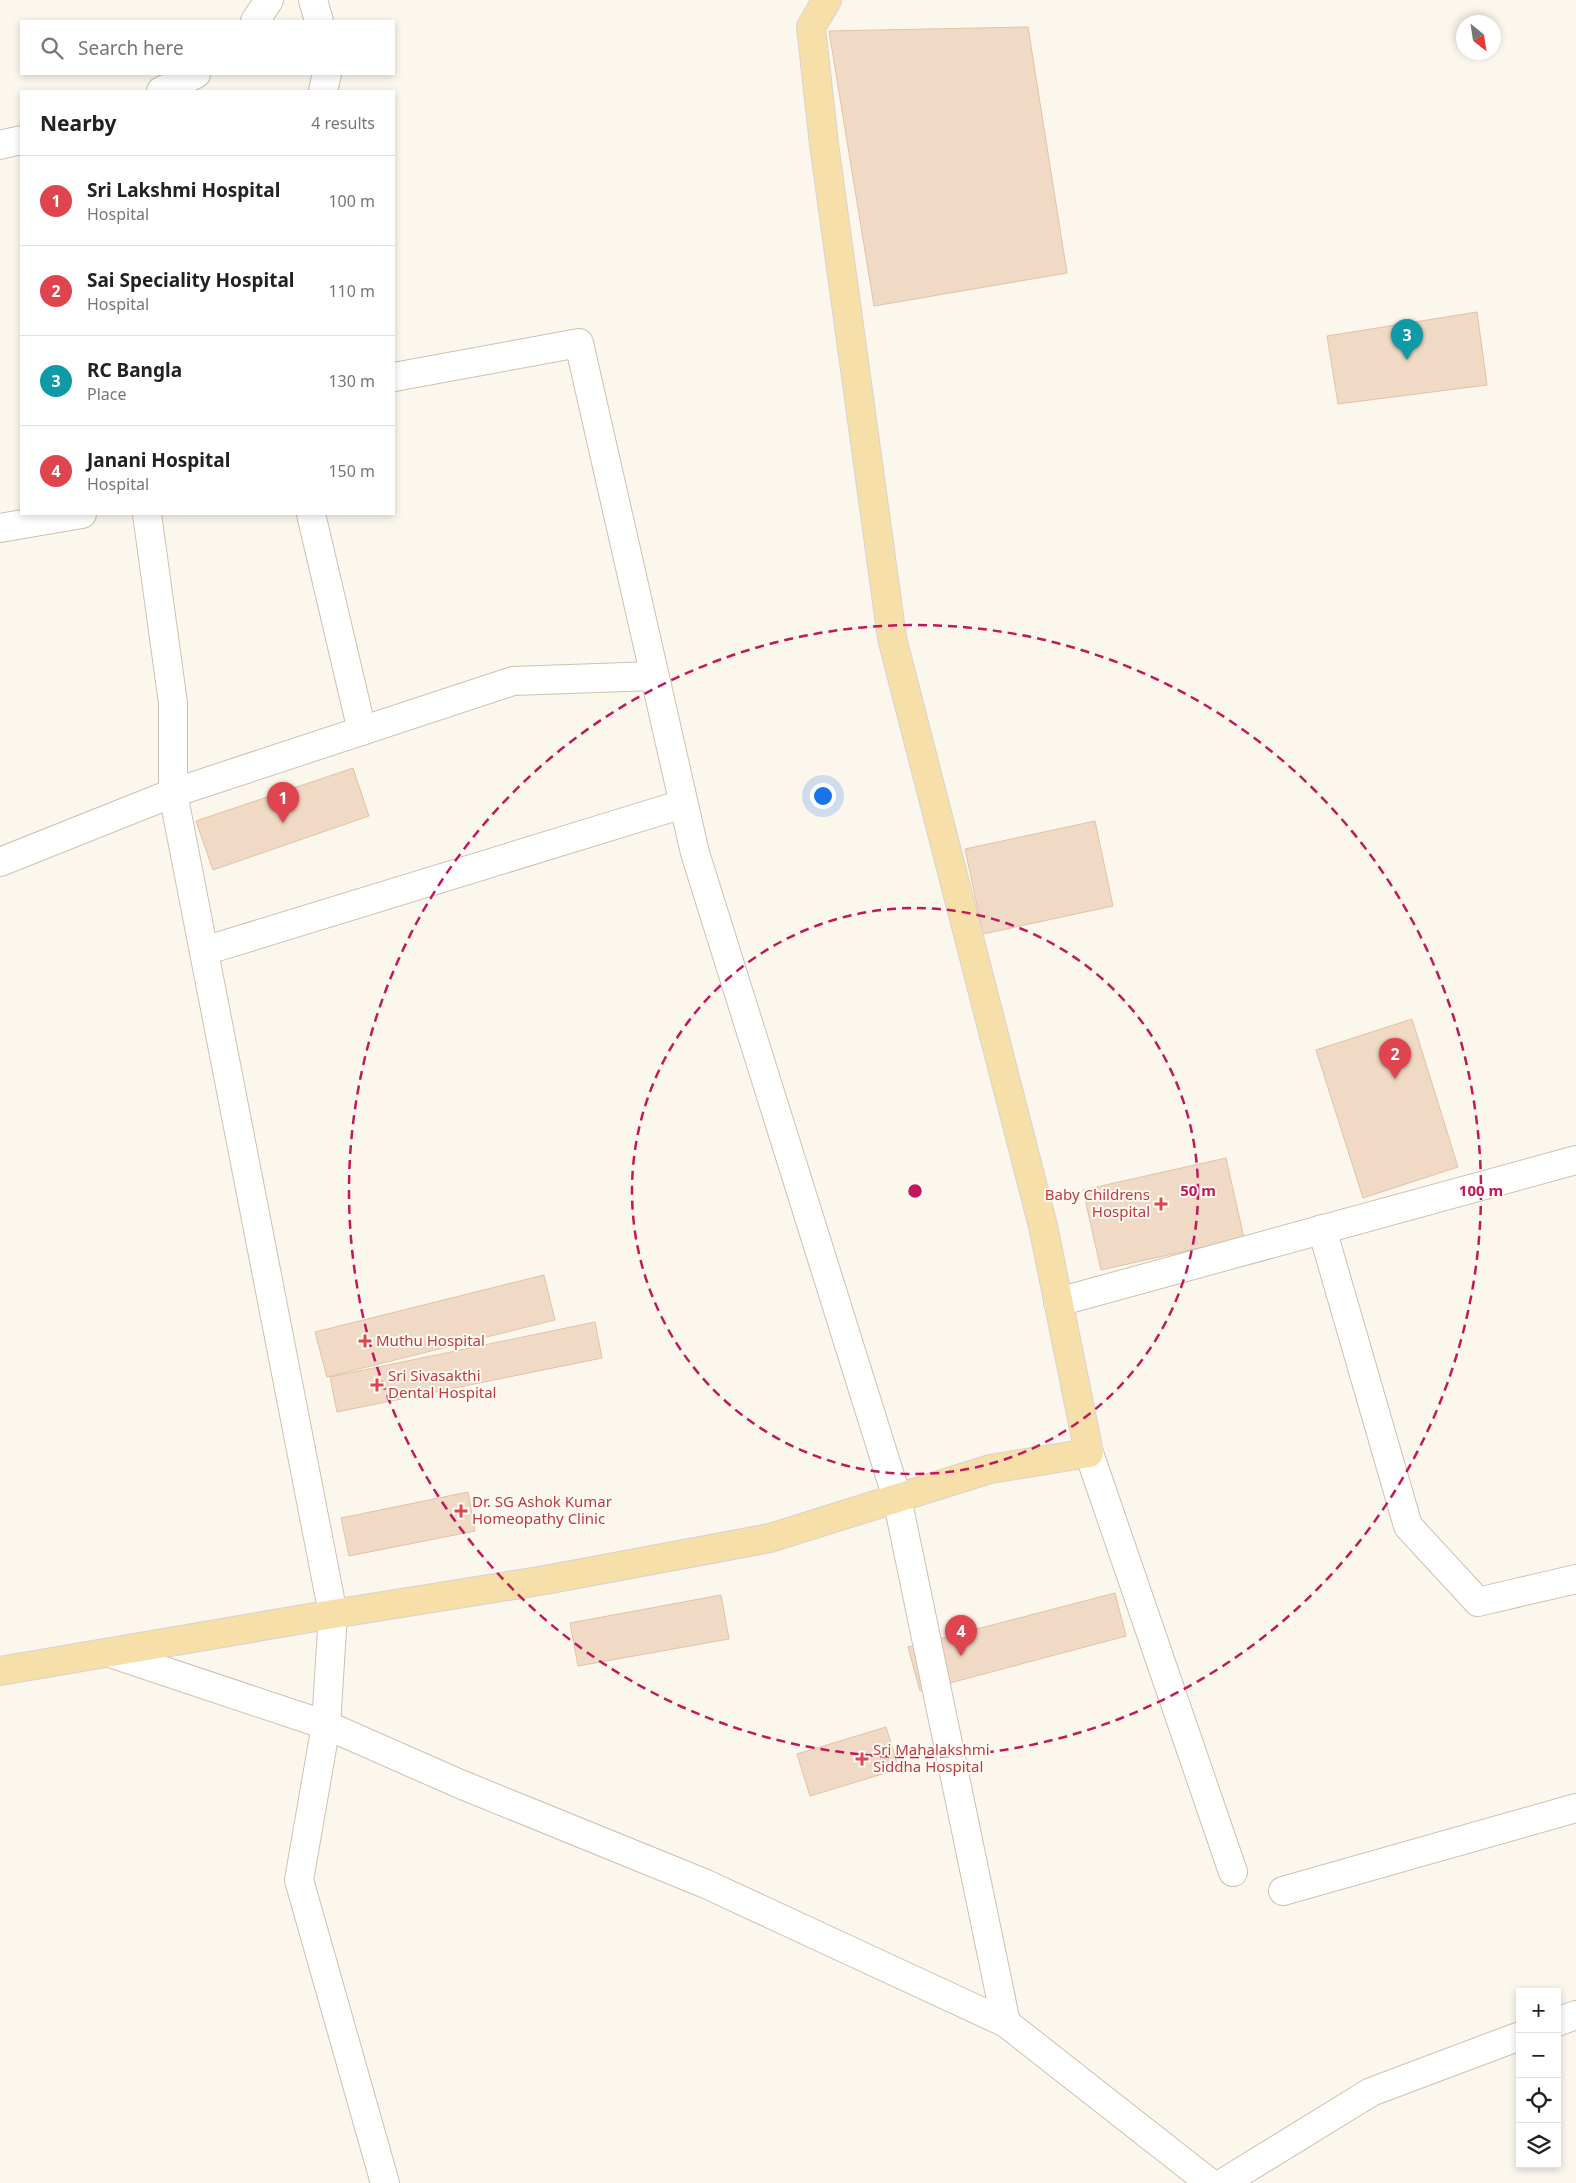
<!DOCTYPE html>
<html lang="en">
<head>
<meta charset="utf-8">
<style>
  body { margin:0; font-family:"Noto Sans",sans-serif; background:#f6f6f6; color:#222 }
  .controls { position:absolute; right:15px; bottom:15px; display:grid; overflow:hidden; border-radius:0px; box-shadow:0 2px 8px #0003 }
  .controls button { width:45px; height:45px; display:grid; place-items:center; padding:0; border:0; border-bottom:1px solid #e0e0e0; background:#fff; color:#222; font:25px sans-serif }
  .compass { position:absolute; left:1456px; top:15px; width:45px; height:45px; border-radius:50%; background:#fff; box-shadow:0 2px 8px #0003; rotate:150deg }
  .you { position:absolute; left:822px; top:795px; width:18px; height:18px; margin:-12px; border:4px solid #fff; border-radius:50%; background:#1a73e8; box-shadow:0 0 0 8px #1a73e833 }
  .badge { display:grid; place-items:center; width:32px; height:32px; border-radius:50%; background:#774d3b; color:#fff; font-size:16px; font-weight:700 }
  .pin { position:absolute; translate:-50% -41px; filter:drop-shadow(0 1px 2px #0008) }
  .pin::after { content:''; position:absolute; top:26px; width:18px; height:15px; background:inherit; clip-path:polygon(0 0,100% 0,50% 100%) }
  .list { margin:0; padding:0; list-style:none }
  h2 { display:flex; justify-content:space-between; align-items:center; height:65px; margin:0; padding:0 20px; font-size:21px }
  h2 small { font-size:16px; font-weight:400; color:#767676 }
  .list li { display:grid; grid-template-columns:32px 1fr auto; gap:15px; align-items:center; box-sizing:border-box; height:90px; padding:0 20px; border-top:1px solid #e0e0e0 }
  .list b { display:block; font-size:19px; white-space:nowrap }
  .list p { margin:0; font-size:16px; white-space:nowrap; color:#767676 }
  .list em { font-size:16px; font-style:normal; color:#767676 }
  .icon { flex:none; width:28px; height:28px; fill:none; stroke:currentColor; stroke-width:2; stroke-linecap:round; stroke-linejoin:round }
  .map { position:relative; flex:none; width:1576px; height:2183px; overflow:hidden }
  .search { position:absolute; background:#fff; box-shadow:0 2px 8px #0003; left:20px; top:20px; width:375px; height:55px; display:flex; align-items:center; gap:12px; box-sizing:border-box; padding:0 18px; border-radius:0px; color:#767676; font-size:19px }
  .panel { position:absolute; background:#fff; box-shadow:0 2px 8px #0003; left:20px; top:90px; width:375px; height:425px; border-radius:0px }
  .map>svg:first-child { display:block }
  .building { fill:#f0dac5; stroke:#e2c2a6 }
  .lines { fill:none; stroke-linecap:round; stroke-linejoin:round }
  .street-casing { stroke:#cec0b1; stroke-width:30 }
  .primary-casing { stroke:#d9d3ce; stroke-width:30 }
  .street { stroke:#fff; stroke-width:28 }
  .primary { stroke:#f6dfa9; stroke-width:28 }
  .ring { fill:none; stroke:#c2185b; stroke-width:2.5; stroke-dasharray:9 6 }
  .health-dot { fill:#e0444e; stroke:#fefbf3; stroke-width:2 }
  .labels { text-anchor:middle; stroke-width:4; stroke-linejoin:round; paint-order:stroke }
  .health-label { font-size:15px; fill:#be3a42; stroke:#fefbf3; text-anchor:start }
  .centre { fill:#c2185b; stroke:#fefbf3; stroke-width:2.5 }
  .ring-label { font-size:15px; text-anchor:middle; font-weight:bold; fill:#c2185b; stroke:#fefbf3; stroke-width:4; stroke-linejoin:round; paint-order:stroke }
</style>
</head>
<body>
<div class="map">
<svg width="1576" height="2183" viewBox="0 0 1576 2183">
  <rect width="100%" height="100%" fill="#fcf7ed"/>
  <g class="building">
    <path d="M1028 27 1067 273 874 306 829 31Z"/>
    <path d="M1477 312 1487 385 1338 404 1327 336Z"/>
    <path d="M353 768 369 816 213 870 196 821Z"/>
    <path d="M1095 821 1113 906 983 934 965 849Z"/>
    <path d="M1412 1019 1458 1167 1363 1198 1316 1050Z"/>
    <path d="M1226 1158 1244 1238 1101 1270 1083 1190Z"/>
    <path d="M544 1275 555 1320 327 1377 315 1332Z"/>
    <path d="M595 1322 602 1358 337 1412 330 1377Z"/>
    <path d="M468 1492 475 1531 349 1556 341 1518Z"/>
    <path d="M1115 1593 1126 1636 920 1691 908 1647Z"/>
    <path d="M721 1595 729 1639 578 1666 570 1623Z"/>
    <path d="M886 1727 899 1769 810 1796 797 1754Z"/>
  </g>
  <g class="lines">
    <g class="street-casing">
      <g id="street">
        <path d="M313 0 319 21"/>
        <path d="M255 21 269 0"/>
        <path d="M161 91 196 74"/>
        <path d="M323 91 327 74"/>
        <path d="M0 145 21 140"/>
        <path d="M394 377 579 343 695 853 897 1498 1006 2023 1210 2183"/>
        <path d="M147 514 173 703V793L333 1614 326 1725 299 1880 385 2183"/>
        <path d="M311 514 362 731"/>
        <path d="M0 528 82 514"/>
        <path d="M0 862 173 793 513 681 654 676"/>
        <path d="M204 951 683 804"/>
        <path d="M1322 1229 1408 1526 1478 1602 1576 1579"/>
        <path d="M1058 1302 1576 1160"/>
        <path d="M1089 1453 1233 1872"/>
        <path d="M110 1653 326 1725 460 1784 706 1884 1006 2023"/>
        <path d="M1283 1891 1576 1808"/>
        <path d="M1557 2022 1576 2015"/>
        <path d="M1223 2183 1371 2092 1520 2036"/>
      </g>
    </g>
    <g class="primary-casing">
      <path id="primary" d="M0 1671 333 1614 545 1580 770 1538 990 1469 1089 1453 1043 1226 892 638 824 144 811 27 827 0"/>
    </g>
    <use href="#street" class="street"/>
    <use href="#primary" class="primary"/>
  </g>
  <g class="ring">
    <circle cx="915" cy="1191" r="283"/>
    <circle cx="915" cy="1191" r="566"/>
  </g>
  <g class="health-dot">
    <path d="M1158.5 1196.5h5v5h5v5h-5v5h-5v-5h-5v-5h5z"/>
    <path d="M362.5 1333.5h5v5h5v5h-5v5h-5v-5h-5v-5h5z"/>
    <path d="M374.5 1377.5h5v5h5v5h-5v5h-5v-5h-5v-5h5z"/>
    <path d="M458.5 1503.5h5v5h5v5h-5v5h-5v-5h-5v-5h5z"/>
    <path d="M859.5 1751.5h5v5h5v5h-5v5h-5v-5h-5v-5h5z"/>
  </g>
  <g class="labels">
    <g class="health-label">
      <text x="1150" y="1200" text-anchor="end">Baby Childrens<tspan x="1150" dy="17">Hospital</tspan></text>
      <text x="376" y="1346">Muthu Hospital</text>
      <text x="388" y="1381">Sri Sivasakthi<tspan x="388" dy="17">Dental Hospital</tspan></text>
      <text x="472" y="1507">Dr. SG Ashok Kumar<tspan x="472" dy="17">Homeopathy Clinic</tspan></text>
      <text x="873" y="1755">Sri Mahalakshmi<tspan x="873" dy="17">Siddha Hospital</tspan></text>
    </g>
  </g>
  <circle cx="915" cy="1191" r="8" class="centre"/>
  <g class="ring-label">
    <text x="1198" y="1196">50 m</text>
    <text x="1481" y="1196">100 m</text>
  </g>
</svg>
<div class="controls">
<button>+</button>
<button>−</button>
<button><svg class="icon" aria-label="locate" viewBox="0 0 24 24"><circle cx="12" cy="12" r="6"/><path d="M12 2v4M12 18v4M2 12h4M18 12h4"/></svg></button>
<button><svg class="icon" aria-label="layers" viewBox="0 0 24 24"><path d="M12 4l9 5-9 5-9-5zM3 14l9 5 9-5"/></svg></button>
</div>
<svg class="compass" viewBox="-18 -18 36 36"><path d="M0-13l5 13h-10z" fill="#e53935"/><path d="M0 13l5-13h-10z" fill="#767676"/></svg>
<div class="you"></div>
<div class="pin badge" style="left:283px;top:823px;background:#e0444e">1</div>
<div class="pin badge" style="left:1395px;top:1079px;background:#e0444e">2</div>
<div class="pin badge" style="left:1407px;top:360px;background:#0f9aa8">3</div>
<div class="pin badge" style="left:961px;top:1656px;background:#e0444e">4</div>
<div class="search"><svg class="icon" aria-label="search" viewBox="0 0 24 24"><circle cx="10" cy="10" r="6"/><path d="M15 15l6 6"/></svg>Search here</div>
<section class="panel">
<h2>Nearby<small>4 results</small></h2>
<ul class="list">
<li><span class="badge" style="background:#e0444e">1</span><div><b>Sri Lakshmi Hospital</b><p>Hospital</p></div><em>100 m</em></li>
<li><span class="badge" style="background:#e0444e">2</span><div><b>Sai Speciality Hospital</b><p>Hospital</p></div><em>110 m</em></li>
<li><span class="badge" style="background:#0f9aa8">3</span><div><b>RC Bangla</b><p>Place</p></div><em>130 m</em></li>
<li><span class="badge" style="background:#e0444e">4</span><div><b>Janani Hospital</b><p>Hospital</p></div><em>150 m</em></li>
</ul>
</section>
</div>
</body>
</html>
